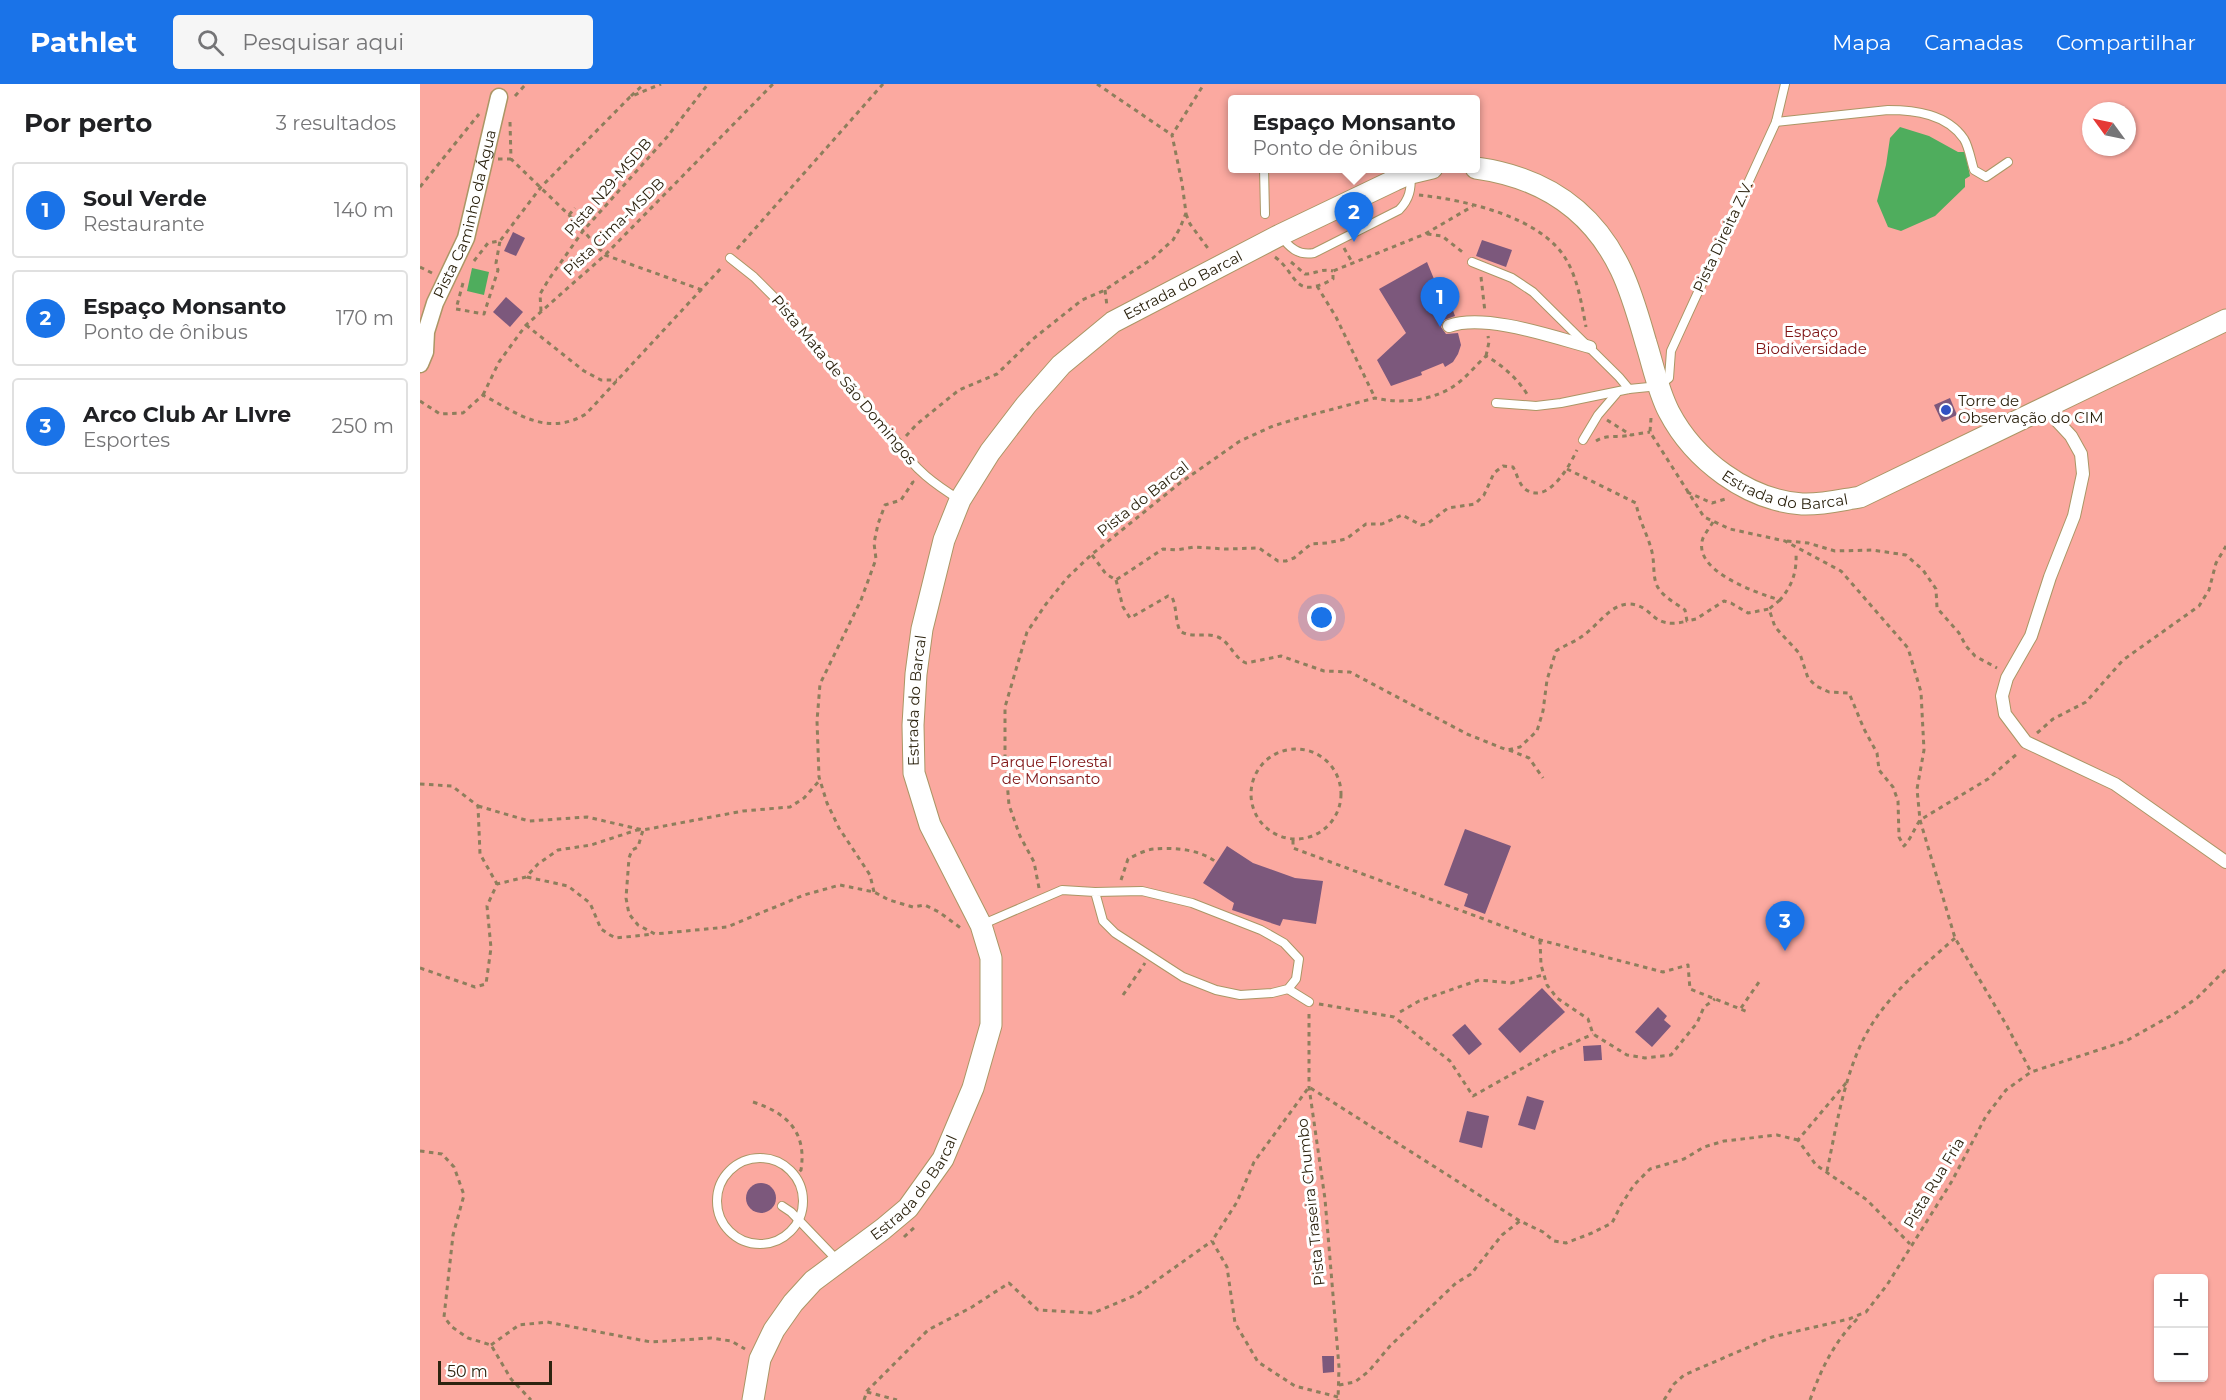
<!DOCTYPE html>
<html lang="pt">
<head>
<meta charset="utf-8">
<style>
  body { margin:0; font-family:Montserrat,sans-serif; background:#f6f6f6; color:#202124 }
  .controls { position:absolute; right:18px; bottom:18px; display:grid; overflow:hidden; border-radius:6px; box-shadow:0 2px 4px #0004 }
  .controls button { width:54px; height:54px; display:grid; place-items:center; padding:0; border:0; border-bottom:2px solid #e0e0e0; background:#fff; color:#202124; font:30px sans-serif }
  .compass { position:absolute; left:1662px; top:18px; width:54px; height:54px; border-radius:50%; background:#fff; box-shadow:0 2px 4px #0004; rotate:303deg }
  .scale { position:absolute; left:18px; bottom:15px; width:114px; box-sizing:border-box; padding-left:6px; border:3px solid #2d2410; border-top:0; font-size:16px; line-height:21px; white-space:nowrap; color:#2d2410; -webkit-text-stroke:4px #fff; paint-order:stroke }
  .you { position:absolute; left:902px; top:534px; width:21px; height:21px; margin:-15px; border:4px solid #fff; border-radius:50%; background:#1a73e8; box-shadow:0 0 0 9px #1a73e833 }
  .badge { display:grid; place-items:center; width:39px; height:39px; border-radius:50%; background:#1a73e8; color:#fff; font-size:20px; font-weight:700 }
  .pin { position:absolute; translate:-50% -50px; filter:drop-shadow(0 2px 3px #0008) }
  .pin::after { content:''; position:absolute; top:32px; width:21px; height:18px; background:inherit; clip-path:polygon(0 0,100% 0,50% 100%) }
  .popup { position:absolute; left:808px; top:11px; width:252px; height:78px; box-sizing:border-box; display:grid; place-content:center; border-radius:6px; background:#fff; filter:drop-shadow(0 2px 4px #0005); font-size:20px; white-space:nowrap; color:#757577 }
  .popup b { font-size:22px; color:#202124 }
  .popup::after { content:''; position:absolute; left:50%; top:100%; margin-left:-12px; border:12px solid transparent; border-top-color:#fff }
  .list { margin:0; padding:0; list-style:none }
  h2 { display:flex; justify-content:space-between; align-items:center; height:78px; margin:0; padding:0 24px; font-size:26px }
  h2 small { font-size:20px; font-weight:400; color:#757577 }
  .list li { display:grid; grid-template-columns:39px 1fr auto; gap:18px; align-items:center; box-sizing:border-box; height:96px; margin:0 12px 12px; padding:0 12px; border:2px solid #e0e0e0; border-radius:6px }
  .list b { display:block; font-size:22px; white-space:nowrap }
  .list p { margin:0; font-size:20px; white-space:nowrap; color:#757577 }
  .list em { font-size:20px; font-style:normal; color:#757577 }
  .icon { flex:none; width:33px; height:33px; fill:none; stroke:currentColor; stroke-width:2; stroke-linecap:round; stroke-linejoin:round }
  .map { position:relative; flex:none; width:1806px; height:1316px; overflow:hidden }
  header { display:flex; align-items:center; gap:36px; box-sizing:border-box; height:84px; padding:0 30px; background:#1a73e8; color:#fff }
  header strong { font-size:28px }
  nav { display:flex; gap:33px; margin-inline-start:auto; font-size:21px }
  .search { width:420px; height:54px; background:#f6f6f6; display:flex; align-items:center; gap:15px; box-sizing:border-box; padding:0 21px; border-radius:6px; color:#757577; font-size:22px }
  main { display:flex }
  aside { flex:1; background:#fff }
  .map>svg:first-child { display:block }
  .green { fill:#fba9a0; fill-rule:evenodd }
  .water { fill:#4fad5d }
  .building { fill:#7c587c }
  .lines { fill:none; stroke-linecap:round; stroke-linejoin:round }
  .service-casing { stroke:#ab9665; stroke-width:10 }
  .pedestrian-casing { stroke:#ab9665; stroke-width:14 }
  .minor-casing { stroke:#ab9665; stroke-width:19 }
  .tertiary-casing { stroke:#ab9665; stroke-width:23 }
  .path { stroke:#8e7e5c; stroke-width:3; stroke-dasharray:4.5 4.5; stroke-linecap:butt }
  .service { stroke:#fff; stroke-width:8 }
  .pedestrian { stroke:#fff; stroke-width:12 }
  .minor { stroke:#fff; stroke-width:16 }
  .tertiary { stroke:#fff; stroke-width:21 }
  .poi-dot { fill:#3052c2; stroke:#fff; stroke-width:2 }
  .labels { text-anchor:middle; stroke-width:6; stroke-linejoin:round; paint-order:stroke }
  .street-label { font-size:15px; fill:#2d2410; stroke:#fff }
  .park-label { font-size:15px; fill:#7f1415; stroke:#fff }
  .poi-label { font-size:15px; fill:#2d2410; stroke:#fff; text-anchor:start }
</style>
</head>
<body>
<header>
<strong>Pathlet</strong>
<div class="search"><svg class="icon" aria-label="search" viewBox="0 0 24 24"><circle cx="10" cy="10" r="6"/><path d="M15 15l6 6"/></svg>Pesquisar aqui</div>
<nav><a>Mapa</a><a>Camadas</a><a>Compartilhar</a></nav>
</header>
<main>
<aside>
<h2>Por perto<small>3 resultados</small></h2>
<ul class="list">
<li><span class="badge">1</span><div><b>Soul Verde</b><p>Restaurante</p></div><em>140 m</em></li>
<li><span class="badge">2</span><div><b>Espaço Monsanto</b><p>Ponto de ônibus</p></div><em>170 m</em></li>
<li><span class="badge">3</span><div><b>Arco Club Ar LIvre</b><p>Esportes</p></div><em>250 m</em></li>
</ul>
</aside>
<div class="map">
<svg width="1806" height="1316" viewBox="0 0 1806 1316">
  <rect width="100%" height="100%" fill="#fce5b2"/>
  <path class="green" d="M0 0H1806V1316H0ZM812 15H1056V84H812ZM1671 27H1707V63H1671ZM1738 1194H1784V1294H1738Z"/>
  <g class="water">
    <path d="M1480 43 1509 52 1538 68H1545L1550 92 1545 95V103L1515 132 1481 147 1468 143 1457 117 1466 81 1470 54Z"/>
    <path d="M52 184 69 188 64 211 47 207Z"/>
  </g>
  <g class="building">
    <path d="M93 148 105 154 96 172 84 167Z"/>
    <path d="M1062 156 1092 166 1086 183 1056 172Z"/>
    <path d="M1007 178 1021 212 1030 208 1035 219 1031 221 1035 232 1024 236 1021 243 1026 250 1038 249 1041 261 1038 270 1033 278 1025 283 1023 279 1001 288 1002 291 971 302 957 276 986 249 959 205Z"/>
    <path d="M86 213 103 228 90 243 73 228Z"/>
    <path d="M1530 314 1537 331 1522 338 1514 321Z"/>
    <path d="M1045 745 1091 762 1065 830 1044 822 1048 810 1024 801Z"/>
    <path d="M807 762 833 779 875 794 903 797 896 840 863 835 860 842 812 826 814 819 783 799Z"/>
    <path d="M1122 904 1145 928 1100 969 1078 945Z"/>
    <path d="M1238 923 1247 932 1244 936 1251 942 1232 963 1215 948Z"/>
    <path d="M1045 940 1062 960 1049 971 1032 951Z"/>
    <path d="M1181 961 1182 976 1164 977 1163 962Z"/>
    <path d="M1107 1012 1124 1017 1115 1046 1098 1041Z"/>
    <path d="M1047 1027 1069 1032 1062 1064 1039 1058Z"/>
    <circle cx="341" cy="1114" r="15"/>
    <path d="M902 1272H914V1288L903 1289Z"/>
  </g>
  <g class="lines">
    <g class="service-casing">
      <g id="service">
        <path d="M1356 38 1468 26C1495 26 1527 30 1544 55 1549 63 1551 77 1554 86L1566 93 1588 78"/>
        <path d="M844 84 845 130"/>
        <path d="M861 152C869 163 878 172 894 169L979 126C990 115 991 105 991 90"/>
        <path d="M310 174 334 193 365 224 387 254 479 360C493 385 516 401 540 416"/>
        <path d="M1052 178 1092 194 1113 208 1199 293 1209 305"/>
        <path d="M1076 319 1116 322 1141 319 1209 305 1239 302 1249 294 1251 267 1356 38 1365 0"/>
        <path d="M1163 356 1178 331 1196 310"/>
        <path d="M561 841 642 806 675 808 683 837 695 849 763 893 796 906 820 911 852 909 868 905 876 895 879 875 864 859 841 846 772 819 722 807 675 808"/>
        <path d="M868 905 889 918"/>
        <circle cx="340" cy="1117" r="43"/>
        <path d="M362 1122 371 1128 418 1177"/>
      </g>
    </g>
    <g class="pedestrian-casing">
      <g id="pedestrian">
        <path d="M1029 242C1065 229 1133 253 1170 263"/>
        <path d="M1628 323 1638 338 1651 352 1661 370 1663 390 1654 432 1630 493 1611 552 1587 594 1582 612 1585 630 1606 658 1695 700 1806 778"/>
      </g>
    </g>
    <g class="minor-casing">
      <g id="minor">
        <path id="s1" d="M0 280 5 268 6 248 15 219 46 154 79 13"/>
      </g>
    </g>
    <g class="tertiary-casing">
      <g id="tertiary">
        <path id="s2" d="M1056 84C1121 93 1172 125 1201 186 1212 209 1219 235 1226 259 1233 281 1238 307 1249 328 1274 376 1327 416 1382 420 1401 421 1421 416 1440 413L1806 236"/>
        <path id="s3" d="M333 1316 340 1275 354 1246 373 1219 393 1197 463 1145 488 1124 523 1075 553 1004 571 941V874L561 841 510 741 494 689 493 641 496 590 502 545 524 456 540 416 570 368 606 321 641 281 693 238 860 151 975 96 991 89 1012 84"/>
      </g>
    </g>
    <g class="path">
      <path d="M677 0 752 51"/>
      <path d="M95 12 106 0"/>
      <path d="M211 12 224 0"/>
      <path d="M90 38 91 75 149 131 185 171 282 206"/>
      <path d="M78 75H91"/>
      <path d="M0 103 59 30"/>
      <path d="M999 111C1045 116 1123 133 1147 177 1158 196 1162 222 1166 243"/>
      <path d="M766 130 770 140 790 167"/>
      <path d="M149 131 155 124"/>
      <path d="M1007 150 1022 152 1045 170"/>
      <path d="M924 164 932 178"/>
      <path d="M317 165 463 0"/>
      <path d="M855 173C878 190 873 217 913 195V187L1005 150 1053 122"/>
      <path d="M54 177 68 159 80 157 121 103 210 13 241 0"/>
      <path d="M871 178 885 190C895 190 902 184 913 187"/>
      <path d="M0 183 12 189"/>
      <path d="M1061 193 1065 228"/>
      <path d="M43 199 36 225 64 230 78 186 76 179 80 157"/>
      <path d="M897 202 916 233 955 314"/>
      <path d="M685 206 687 222"/>
      <path d="M121 227 120 210 129 195 163 147 247 53 288 0"/>
      <path d="M106 241 164 287 181 296H197"/>
      <path d="M1066 272 1069 258 1068 252"/>
      <path d="M63 311 79 278 106 241 185 171 353 0"/>
      <path d="M0 317 20 330 43 329 63 311C98 330 127 353 166 330L303 182"/>
      <path d="M1231 334 1230 348 1284 433 1310 445 1365 457 1421 487 1488 564 1501 608 1504 666 1497 705 1500 736 1535 854 1587 942 1611 988"/>
      <path d="M1187 336 1211 351 1230 348"/>
      <path d="M486 352 497 340 539 306 577 290 613 255 662 216 685 206 733 174 753 156 760 144 766 129 762 99 752 51 784 0"/>
      <path d="M1176 357C1187 350 1199 354 1211 351"/>
      <path d="M1147 385 1216 419C1219 437 1228 451 1232 468 1235 480 1232 496 1239 505 1245 514 1257 520 1265 526L1267 537 1276 535 1304 517 1311 519 1328 529 1349 525"/>
      <path d="M1267 408 1292 419 1309 414"/>
      <path d="M1293 438C1290 443 1286 448 1283 454 1271 487 1337 509 1360 516 1372 502 1377 488 1376 469"/>
      <path d="M1367 457 1388 459 1415 467 1452 466 1486 471 1503 486 1516 505 1517 524 1539 549 1546 562 1555 572 1577 584"/>
      <path d="M672 471 686 490 696 496 743 465 757 466 774 463 805 465 839 464 858 477H866L874 474 891 460 907 459 926 455 946 440H962L982 431 1001 441 1007 440 1028 424 1055 420 1064 411 1074 389 1083 382 1093 383C1097 390 1099 400 1105 405 1128 422 1150 381 1157 366"/>
      <path d="M696 496 703 523 710 534 748 512 752 513C757 524 755 536 760 547 772 555 786 548 798 553 810 558 813 573 826 579L861 572 904 587 930 588 1047 650 1087 666 1100 663 1117 647 1123 627 1127 596 1136 567C1145 561 1155 558 1164 551 1178 541 1190 521 1208 520 1235 520 1229 547 1267 537"/>
      <path d="M1360 516 1349 525 1355 543 1380 570 1388 594 1396 602 1409 608 1429 609 1444 645 1457 669 1459 686 1473 703 1478 717 1479 753 1484 762C1491 755 1494 745 1500 736L1568 695 1598 669"/>
      <path d="M1617 649 1633 635 1666 618 1703 576 1779 522 1789 506 1796 479 1806 462"/>
      <circle cx="876" cy="710" r="45"/>
      <path d="M1089 666 1109 674 1123 694"/>
      <path d="M0 700 32 702 58 722 60 770 77 800"/>
      <path d="M58 722 109 737 167 733 223 746 323 727 370 723 384 714 400 696"/>
      <path d="M873 756V764L1120 856 1243 888 1268 881 1270 905 1328 928"/>
      <path d="M107 793 148 802 170 819 181 845 190 851 196 854 233 850"/>
      <path d="M701 796 708 775C716 771 727 765 735 765 755 763 781 766 796 778"/>
      <path d="M619 804 614 778 600 752 589 721 585 674V623L607 548 626 520 647 494 671 471 760 399 820 357 853 342 879 334 955 314C980 320 1012 317 1034 302 1046 294 1056 281 1066 272 1082 281 1097 294 1107 310"/>
      <path d="M454 808 450 791 419 744 407 719 399 693 397 637 400 600 441 516 456 475 454 459 458 440 465 421 481 416 493 398 491 394"/>
      <path d="M1120 856 1121 881 1127 901 1137 914 1168 935 1173 950 1207 971 1225 974 1251 971 1277 939 1284 923 1295 915"/>
      <path d="M0 884 55 903 66 900 71 864 67 822 77 800 106 793 118 780 138 766 171 761 217 746H223L218 763 212 766 209 774 206 814 209 830 218 841 235 850 307 843 384 811 420 801 454 808 469 816 493 823 505 821 519 828 542 845"/>
      <path d="M703 911 725 879"/>
      <path d="M899 920 974 933 1030 977 1053 1012 1126 971 1173 950"/>
      <path d="M1321 924 1339 898"/>
      <path d="M980 928 999 917 1059 896 1091 899 1123 891"/>
      <path d="M889 930V1003L905 1115 919 1283 918 1316"/>
      <path d="M1426 999 1378 1056 1396 1081 1447 1116 1490 1160"/>
      <path d="M333 1018C367 1029 387 1048 381 1086L376 1091"/>
      <path d="M0 1067 22 1070 34 1083 44 1111 33 1151 24 1233 32 1243 48 1254 71 1261 91 1295 111 1316"/>
      <path d="M1407 1087C1416 1044 1423 998 1442 958 1462 916 1501 884 1535 854"/>
      <path d="M484 1153 497 1141"/>
      <path d="M71 1261 99 1241 127 1238 231 1258 291 1254 311 1257 325 1265"/>
      <path d="M919 1301 935 1298 949 1287 970 1262 1036 1199 1051 1190 1082 1151 1100 1137 1123 1148 1134 1157 1146 1159 1172 1149 1192 1139 1201 1121 1214 1101 1230 1085 1264 1075 1284 1063 1304 1057 1357 1051 1378 1056"/>
      <path d="M447 1308 477 1316"/>
      <path d="M918 1313 875 1302 838 1278 815 1239 807 1183 792 1157 817 1118 834 1078 889 1003 1100 1137"/>
      <path d="M444 1316 447 1307 508 1246 552 1223 589 1199 618 1226 673 1229 716 1211 792 1157"/>
      <path d="M1244 1316 1254 1300 1264 1291 1352 1253 1429 1235 1446 1228 1467 1201 1532 1097 1566 1032 1586 1006 1611 988 1706 957 1754 930 1777 914 1806 885"/>
      <path d="M1390 1316C1402 1283 1414 1258 1439 1233"/>
    </g>
    <use href="#service" class="service"/>
    <use href="#pedestrian" class="pedestrian"/>
    <use href="#minor" class="minor"/>
    <use href="#tertiary" class="tertiary"/>
  </g>
  <circle class="poi-dot" cx="1526" cy="326" r="6"/>
  <g class="labels">
    <g class="street-label">
      <text transform="translate(188 103) rotate(-49)" y="5">Pista N29-MSDB</text>
      <text dy="5" stroke="none"><textPath href="#s1" startOffset="158">Pista Caminho da Água</textPath></text>
      <text transform="translate(194 143) rotate(-44)" y="5">Pista Cima-MSDB</text>
      <text transform="translate(1303 153) rotate(-65)" y="5">Pista Direita Z.V.</text>
      <text dy="5" stroke="none"><textPath href="#s3" startOffset="1322">Estrada do Barcal</textPath></text>
      <text transform="translate(424 296) rotate(50)" y="5">Pista Mata de São Domingos</text>
      <text dy="5" stroke="none"><textPath href="#s2" startOffset="484">Estrada do Barcal</textPath></text>
      <text transform="translate(723 415) rotate(-38)" y="5">Pista do Barcal</text>
      <text dy="5" stroke="none"><textPath href="#s3" startOffset="800">Estrada do Barcal</textPath></text>
      <text transform="translate(1514 1099) rotate(-59)" y="5">Pista Rua Fria</text>
      <text dy="5" stroke="none"><textPath href="#s3" startOffset="276">Estrada do Barcal</textPath></text>
      <text transform="translate(891 1118) rotate(-96)" y="5">Pista Traseira Chumbo</text>
    </g>
    <g class="park-label">
      <text x="1391" y="253">Espaço<tspan x="1391" dy="17">Biodiversidade</tspan></text>
      <text x="631" y="683">Parque Florestal<tspan x="631" dy="17">de Monsanto</tspan></text>
    </g>
    <g class="poi-label">
      <text x="1538" y="322">Torre de<tspan x="1538" dy="17">Observação do CIM</tspan></text>
    </g>
  </g>
</svg>
<div class="controls">
<button>+</button>
<button>−</button>
</div>
<svg class="compass" viewBox="-18 -18 36 36"><path d="M0-13l5 13h-10z" fill="#e53935"/><path d="M0 13l5-13h-10z" fill="#757577"/></svg>
<div class="scale">50 m</div>
<div class="you"></div>
<div class="pin badge" style="left:1020px;top:243px">1</div>
<div class="pin badge" style="left:934px;top:158px">2</div>
<div class="popup"><b>Espaço Monsanto</b>Ponto de ônibus</div>
<div class="pin badge" style="left:1365px;top:867px">3</div>
</div>
</main>
</body>
</html>
